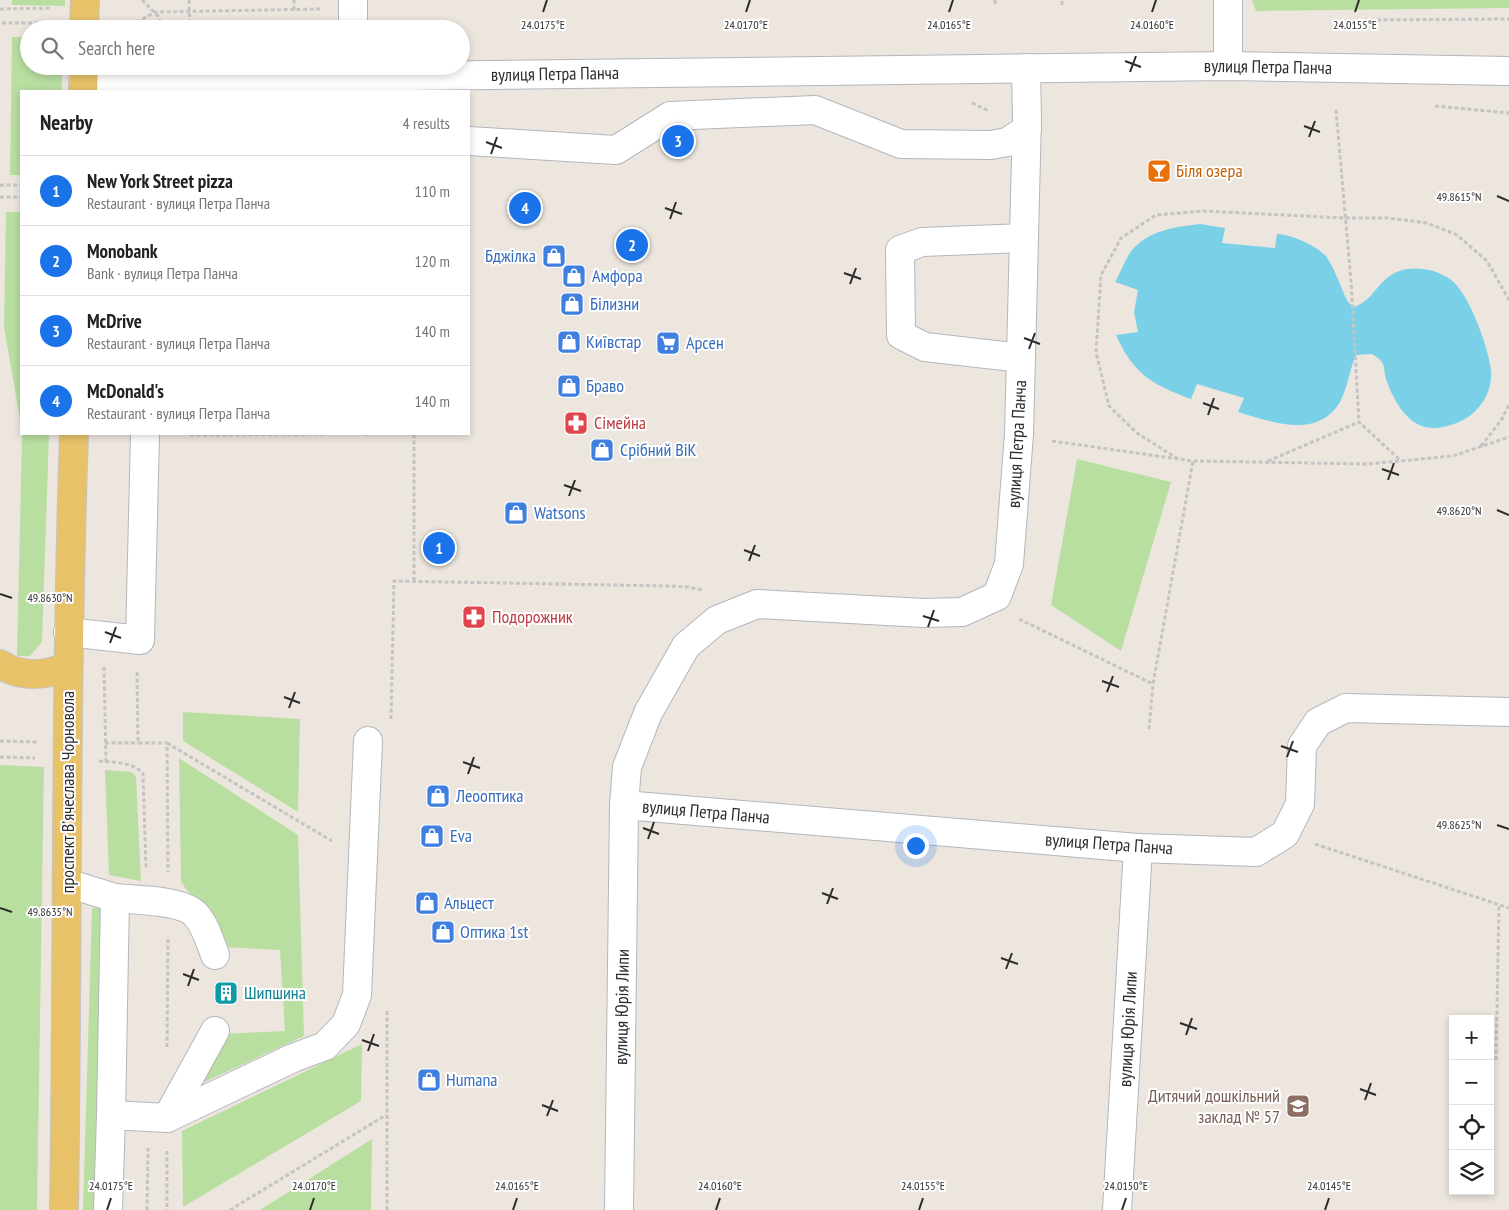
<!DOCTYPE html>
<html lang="en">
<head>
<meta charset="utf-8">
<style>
  body { margin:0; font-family:"PT Sans Narrow",sans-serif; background:#f6f6f6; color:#222 }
  .controls { position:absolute; right:15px; bottom:15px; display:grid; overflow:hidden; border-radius:0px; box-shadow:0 2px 8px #0003 }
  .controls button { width:45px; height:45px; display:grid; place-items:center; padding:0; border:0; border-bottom:1px solid #e0e0e0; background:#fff; color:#222; font:25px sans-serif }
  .you { position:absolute; left:915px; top:845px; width:18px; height:18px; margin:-12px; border:4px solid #fff; border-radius:50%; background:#1a73e8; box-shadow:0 0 0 8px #1a73e833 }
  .badge { display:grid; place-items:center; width:32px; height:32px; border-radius:50%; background:#1a73e8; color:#fff; font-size:16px; font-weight:700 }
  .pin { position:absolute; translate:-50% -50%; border:2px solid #fff; box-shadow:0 1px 5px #0006 }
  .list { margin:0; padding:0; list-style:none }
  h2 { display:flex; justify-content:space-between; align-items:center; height:65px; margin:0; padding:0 20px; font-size:21px }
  h2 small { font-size:16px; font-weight:400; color:#767676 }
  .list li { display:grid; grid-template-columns:32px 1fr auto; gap:15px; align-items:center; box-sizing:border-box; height:70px; padding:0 20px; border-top:1px solid #e0e0e0 }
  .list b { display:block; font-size:19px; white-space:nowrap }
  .list p { margin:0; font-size:16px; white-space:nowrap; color:#767676 }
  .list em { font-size:16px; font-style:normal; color:#767676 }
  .icon { flex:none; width:28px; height:28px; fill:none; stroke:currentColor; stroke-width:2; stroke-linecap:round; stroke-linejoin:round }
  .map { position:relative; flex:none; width:1509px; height:1210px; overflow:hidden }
  .search { position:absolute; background:#fff; box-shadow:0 2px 8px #0003; left:20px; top:20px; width:450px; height:55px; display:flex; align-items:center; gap:12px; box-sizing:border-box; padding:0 18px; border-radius:28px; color:#767676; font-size:19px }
  .panel { position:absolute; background:#fff; box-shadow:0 2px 8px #0003; left:20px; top:90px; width:450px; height:345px; border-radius:0px }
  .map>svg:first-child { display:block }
  .green { fill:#b9dfa0 }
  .water { fill:#7ad1e7 }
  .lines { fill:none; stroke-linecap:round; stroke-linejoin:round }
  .minor-casing { stroke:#b3b6be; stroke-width:30 }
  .major-casing { stroke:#c4c4c4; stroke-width:30 }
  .path { stroke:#c4c4c4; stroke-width:3; stroke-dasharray:4 2.5; stroke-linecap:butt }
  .minor { stroke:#fff; stroke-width:28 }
  .major { stroke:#e8c269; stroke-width:28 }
  .ticks { fill:none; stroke:#2c2c2c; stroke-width:2 }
  .labels { text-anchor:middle; stroke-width:4; stroke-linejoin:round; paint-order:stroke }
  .street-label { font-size:18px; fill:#2c2c2c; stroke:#fff }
  .food-label { font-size:18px; fill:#c56008; stroke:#fff; text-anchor:start }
  .shop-label { font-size:18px; fill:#366cbe; stroke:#fff; text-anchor:start }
  .health-label { font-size:18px; fill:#be3a42; stroke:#fff; text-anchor:start }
  .culture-label { font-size:18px; fill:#0d838f; stroke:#fff; text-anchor:start }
  .education-label { font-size:18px; fill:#785e54; stroke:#fff; text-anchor:end }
  .ticks-label { font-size:12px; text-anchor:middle; fill:#2c2c2c; stroke:#fff; stroke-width:4; stroke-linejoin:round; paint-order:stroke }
</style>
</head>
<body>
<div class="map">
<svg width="1509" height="1210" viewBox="0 0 1509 1210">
  <rect width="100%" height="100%" fill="#ede6df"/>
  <g class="green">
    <path d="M12 0H65V6L12 5Z"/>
    <path d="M1252 0H1509V8L1256 11Z"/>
    <path d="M12 37H29V66H62V91H21V175H10Z"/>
    <path d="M6 212H21V425L4 327Z"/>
    <path d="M22 434H49L42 642 30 656H17Z"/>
    <path d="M1077 459 1171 482 1121 651 1051 605Z"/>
    <path d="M183 712 300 719 298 812 183 741Z"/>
    <path d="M179 758 298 835 304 1036 200 1084 221 1034 285 1031 280 950 223 947C218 932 216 914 204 903 194 894 188 895 181 881Z"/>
    <path d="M0 765 44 767 37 1210H0Z"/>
    <path d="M105 770 131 772 136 776 141 881 109 875Z"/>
    <path d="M92 908H107L98 1210H83Z"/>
    <path d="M362 1044 361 1101 183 1207 182 1131Z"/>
    <path d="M372 1139 371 1210H260Z"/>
  </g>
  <path class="water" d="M1200 224 1225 228 1222 243 1275 248 1277 234C1290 234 1321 247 1328 259 1336 272 1341 288 1348 302L1354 307C1377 299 1378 274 1407 269 1423 267 1436 270 1450 279 1469 292 1489 349 1491 371 1493 393 1478 414 1459 422 1449 426 1436 430 1425 427 1405 422 1392 397 1386 379 1384 373 1385 365 1381 361 1379 358 1375 356 1372 354L1356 355C1349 371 1348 387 1340 402 1317 440 1271 422 1238 412L1244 398 1197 384 1191 399C1153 385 1133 374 1116 335L1138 332 1134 312 1138 290 1115 282C1121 272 1125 259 1132 250 1149 230 1176 227 1200 224Z"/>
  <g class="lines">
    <g class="minor-casing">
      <g id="minor">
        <path d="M353 29V0"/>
        <path d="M1228 66V0"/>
        <path d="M83 80 1228 66 1509 71"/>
        <path d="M469 141 616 150 670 116 815 110 901 144 991 145 1007 142 1027 129"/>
        <path d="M1021 358 925 347 901 335 900 250 922 242 1024 238"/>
        <path d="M68 632 140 640 145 434"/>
        <path d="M624 805 1138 848 1256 852 1285 834 1300 804 1302 746 1318 722 1346 708 1509 712"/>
        <path d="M67 883 115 898 111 1115"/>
        <path d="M115 898C134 900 182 900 195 914 205 924 210 942 215 955"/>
        <path d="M167 1118 215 1031"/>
        <path d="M108 1210 111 1115 167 1118 293 1058 325 1046 346 1024 357 995 368 741"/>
        <path d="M619 1210 624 805 627 767 648 713 686 646 717 620 757 604 924 613 962 612 997 596 1009 564 1019 434 1027 119 1026 68"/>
        <path d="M1117 1210 1138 848"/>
      </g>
    </g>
    <g class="major-casing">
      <g id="major">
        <path d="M84 29 85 0"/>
        <path d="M83 91 84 66"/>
        <path d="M0 664C20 678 47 676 68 666"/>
        <path d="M64 1210C68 951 65 692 74 434"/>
      </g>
    </g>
    <g class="path">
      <path d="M142 0 159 17 161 29"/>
      <path d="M189 0 190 29"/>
      <path d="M995 4V0"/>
      <path d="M1062 5V0"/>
      <path d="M0 9 52 8"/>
      <path d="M294 10V0"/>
      <path d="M1364 20 1509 19"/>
      <path d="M117 22 139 21 155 12 321 9"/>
      <path d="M2 23H53"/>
      <path d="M972 103 989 111"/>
      <path d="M1435 106 1509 113"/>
      <path d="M1336 110 1351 281 1359 422"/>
      <path d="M0 185H21"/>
      <path d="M0 197H21"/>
      <path d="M365 434H371"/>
      <path d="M190 435 325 434"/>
      <path d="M1052 441 1193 461 1368 464 1453 456 1509 437"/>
      <path d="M1481 446 1502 419 1509 404"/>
      <path d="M1178 459 1137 433 1109 406 1096 352 1101 275 1121 238 1156 215 1203 211 1345 218H1388L1427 223 1457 235 1487 261 1509 300"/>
      <path d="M1268 461 1359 422 1401 461"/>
      <path d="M414 581V434"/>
      <path d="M1019 619 1153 684 1193 461"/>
      <path d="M104 667 106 762"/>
      <path d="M137 672 138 743H167L168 872"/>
      <path d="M391 719 394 581 669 586 688 587 703 590"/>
      <path d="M1149 729 1153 684"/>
      <path d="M0 741 37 742"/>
      <path d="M105 743H138"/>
      <path d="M167 743 332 841"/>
      <path d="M0 757 35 758"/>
      <path d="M99 761C112 762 134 762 143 774L146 869"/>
      <path d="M1315 844 1509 908"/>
      <path d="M167 1047 168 936"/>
      <path d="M1496 1060 1499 905"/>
      <path d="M167 1151V1210"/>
      <path d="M147 1210 148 1148"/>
      <path d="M230 1210 386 1115"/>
      <path d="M387 1210V1011"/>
    </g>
    <use href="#minor" class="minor"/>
    <use href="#major" class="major"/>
  </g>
  <path class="ticks" d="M543 12 547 0M746 12 750 0M949 12 953 0M1152 12 1156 0M1355 12 1359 0M1125 61 1141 67M1130 72 1136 56M1304 126 1320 132M1309 137 1315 121M486 142 502 148M491 154 497 137M1497 196 1509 201M665 208 682 214M670 219 676 202M844 273 861 279M850 284 856 268M1024 338 1040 344M1029 349 1035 333M1203 403 1219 409M1208 415 1214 398M1382 469 1399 475M1388 480 1394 463M564 485 581 491M569 496 575 480M1497 510 1509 515M744 550 760 556M749 561 755 545M0 594 12 598M923 616 939 621M928 627 934 610M105 632 121 638M110 643 116 627M1102 681 1119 687M1107 692 1113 676M284 697 300 703M289 708 295 692M1281 746 1298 752M1287 757 1293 741M463 762 480 768M468 774 474 757M1497 825 1509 829M643 828 659 834M648 839 654 822M822 893 838 899M827 904 833 888M0 908 12 912M1001 958 1018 964M1006 969 1012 953M183 974 199 980M188 986 194 969M1180 1023 1197 1029M1186 1035 1192 1018M362 1040 379 1046M368 1051 374 1034M1360 1089 1376 1095M1365 1100 1371 1083M542 1105 558 1111M547 1116 553 1100M107 1210 111 1198M310 1210 314 1198M513 1210 517 1198M716 1210 720 1198M919 1210 923 1198M1122 1210 1126 1198M1325 1210 1329 1198"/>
  <defs>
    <g id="bar-square" transform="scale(1.25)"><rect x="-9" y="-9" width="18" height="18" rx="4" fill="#e8710a" stroke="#fff"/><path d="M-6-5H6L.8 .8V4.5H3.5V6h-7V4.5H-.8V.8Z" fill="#fff"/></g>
    <g id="shop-square" transform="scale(1.25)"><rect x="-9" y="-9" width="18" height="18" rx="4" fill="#3f7fe0" stroke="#fff"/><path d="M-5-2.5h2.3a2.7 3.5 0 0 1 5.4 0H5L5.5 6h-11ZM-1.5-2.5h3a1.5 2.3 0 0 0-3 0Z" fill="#fff"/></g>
    <g id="supermarket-square" transform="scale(1.25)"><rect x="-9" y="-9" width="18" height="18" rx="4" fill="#3f7fe0" stroke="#fff"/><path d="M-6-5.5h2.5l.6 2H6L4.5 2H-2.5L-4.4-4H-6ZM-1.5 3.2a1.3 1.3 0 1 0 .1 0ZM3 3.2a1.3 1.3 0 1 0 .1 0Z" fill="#fff"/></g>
    <g id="pharmacy-square" transform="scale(1.25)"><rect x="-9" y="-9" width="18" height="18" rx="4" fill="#e0444e" stroke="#fff"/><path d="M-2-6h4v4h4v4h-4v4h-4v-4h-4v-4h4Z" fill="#fff"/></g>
    <g id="building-square" transform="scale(1.25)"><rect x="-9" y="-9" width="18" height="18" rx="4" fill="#0f9aa8" stroke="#fff"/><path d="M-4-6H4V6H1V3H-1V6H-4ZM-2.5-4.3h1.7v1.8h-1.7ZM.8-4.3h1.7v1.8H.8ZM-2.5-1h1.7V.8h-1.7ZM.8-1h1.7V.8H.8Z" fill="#fff"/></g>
    <g id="school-square" transform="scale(1.25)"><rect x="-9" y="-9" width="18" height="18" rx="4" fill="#8d6e63" stroke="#fff"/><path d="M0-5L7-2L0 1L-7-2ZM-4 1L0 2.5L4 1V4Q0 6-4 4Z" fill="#fff"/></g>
  </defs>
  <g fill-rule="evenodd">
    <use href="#bar-square" x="1159" y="171"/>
    <use href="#shop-square" x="554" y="256"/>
    <use href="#shop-square" x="574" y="276"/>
    <use href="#shop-square" x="572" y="304"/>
    <use href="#shop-square" x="569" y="342"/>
    <use href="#supermarket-square" x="668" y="343"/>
    <use href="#shop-square" x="569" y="386"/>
    <use href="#pharmacy-square" x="576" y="423"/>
    <use href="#shop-square" x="602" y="450"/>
    <use href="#shop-square" x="516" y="513"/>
    <use href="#pharmacy-square" x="474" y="617"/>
    <use href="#shop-square" x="438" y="796"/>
    <use href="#shop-square" x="432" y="836"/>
    <use href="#shop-square" x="427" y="903"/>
    <use href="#shop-square" x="443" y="932"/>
    <use href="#building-square" x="226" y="993"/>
    <use href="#shop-square" x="429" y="1080"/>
    <use href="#school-square" x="1298" y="1106"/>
  </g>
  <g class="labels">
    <g class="street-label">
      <text transform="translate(1268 67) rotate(1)" y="6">вулиця Петра Панча</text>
      <text transform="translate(555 74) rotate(-1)" y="6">вулиця Петра Панча</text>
      <text transform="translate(1017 444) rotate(-87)" y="6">вулиця Петра Панча</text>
      <text transform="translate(68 792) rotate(-90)" y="6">проспект Вʼячеслава Чорновола</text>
      <text transform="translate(706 812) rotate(5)" y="6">вулиця Петра Панча</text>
      <text transform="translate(1109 844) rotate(4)" y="6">вулиця Петра Панча</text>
      <text transform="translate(622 1007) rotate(-89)" y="6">вулиця Юрія Липи</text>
      <text transform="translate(1128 1029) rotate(-87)" y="6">вулиця Юрія Липи</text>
    </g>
    <g class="food-label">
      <text x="1176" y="177">Біля озера</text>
    </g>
    <g class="shop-label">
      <text x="536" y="262" text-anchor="end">Бджілка</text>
      <text x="592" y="282">Амфора</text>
      <text x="590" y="310">Білизни</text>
      <text x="586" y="348">Київстар</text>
      <text x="686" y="349">Арсен</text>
      <text x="586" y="392">Браво</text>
      <text x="620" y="456">Срібний ВіК</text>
      <text x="534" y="519">Watsons</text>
      <text x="456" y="802">Леооптика</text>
      <text x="450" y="842">Eva</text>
      <text x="444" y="909">Альцест</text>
      <text x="460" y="938">Оптика 1st</text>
      <text x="446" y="1086">Humana</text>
    </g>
    <g class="health-label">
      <text x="594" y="429">Сімейна</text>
      <text x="492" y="623">Подорожник</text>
    </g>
    <g class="culture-label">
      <text x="244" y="999">Шипшина</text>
    </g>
    <g class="education-label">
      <text x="1280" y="1102">Дитячий дошкільний<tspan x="1280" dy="21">заклад № 57</tspan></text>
    </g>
  </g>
  <g class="ticks-label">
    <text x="543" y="29">24.0175°E</text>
    <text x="746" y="29">24.0170°E</text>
    <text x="949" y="29">24.0165°E</text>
    <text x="1152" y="29">24.0160°E</text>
    <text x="1355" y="29">24.0155°E</text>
    <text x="1459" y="201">49.8615°N</text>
    <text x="1459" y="515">49.8620°N</text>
    <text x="50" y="602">49.8630°N</text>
    <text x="1459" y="829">49.8625°N</text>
    <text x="50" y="916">49.8635°N</text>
    <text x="111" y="1190">24.0175°E</text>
    <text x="314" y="1190">24.0170°E</text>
    <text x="517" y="1190">24.0165°E</text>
    <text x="720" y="1190">24.0160°E</text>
    <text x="923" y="1190">24.0155°E</text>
    <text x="1126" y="1190">24.0150°E</text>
    <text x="1329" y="1190">24.0145°E</text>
  </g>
</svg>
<div class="controls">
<button>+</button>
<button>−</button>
<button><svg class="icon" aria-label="locate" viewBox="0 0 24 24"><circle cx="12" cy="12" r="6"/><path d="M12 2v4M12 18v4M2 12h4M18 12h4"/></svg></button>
<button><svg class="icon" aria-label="layers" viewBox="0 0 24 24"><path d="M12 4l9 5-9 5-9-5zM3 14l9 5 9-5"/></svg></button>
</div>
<div class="you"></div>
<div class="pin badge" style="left:439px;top:548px">1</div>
<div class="pin badge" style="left:632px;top:245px">2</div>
<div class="pin badge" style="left:678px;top:141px">3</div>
<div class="pin badge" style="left:525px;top:208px">4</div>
<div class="search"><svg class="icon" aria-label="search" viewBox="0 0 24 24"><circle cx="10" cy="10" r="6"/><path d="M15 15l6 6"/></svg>Search here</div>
<section class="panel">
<h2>Nearby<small>4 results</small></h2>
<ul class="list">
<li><span class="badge">1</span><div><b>New York Street pizza</b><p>Restaurant · вулиця Петра Панча</p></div><em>110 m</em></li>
<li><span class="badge">2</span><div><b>Monobank</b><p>Bank · вулиця Петра Панча</p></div><em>120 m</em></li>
<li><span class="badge">3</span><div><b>McDrive</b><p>Restaurant · вулиця Петра Панча</p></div><em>140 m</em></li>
<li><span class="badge">4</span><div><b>McDonald's</b><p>Restaurant · вулиця Петра Панча</p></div><em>140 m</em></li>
</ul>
</section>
</div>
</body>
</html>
